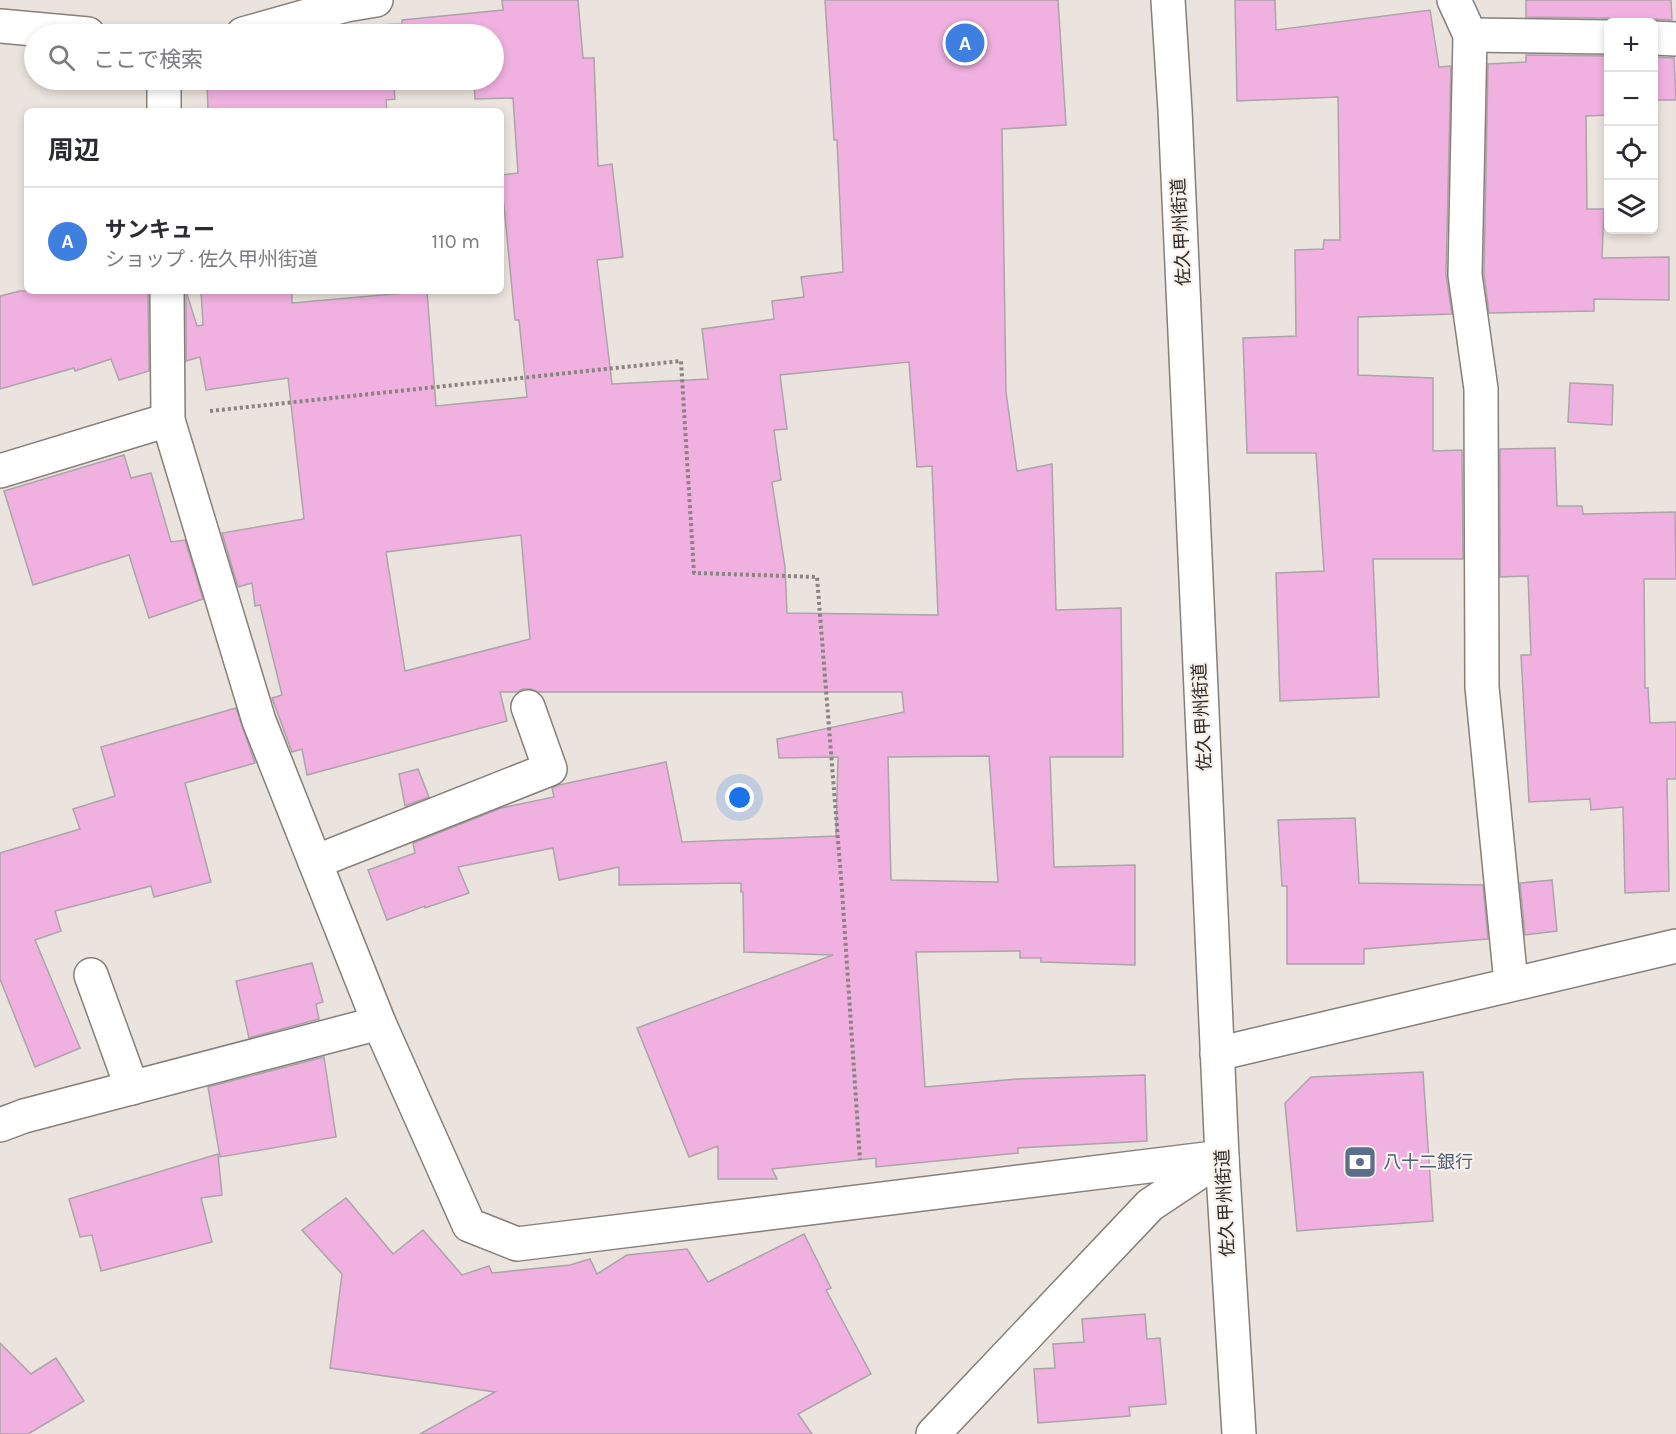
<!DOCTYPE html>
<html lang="ja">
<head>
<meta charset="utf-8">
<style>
  body { margin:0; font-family:Karla,"Noto Sans JP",sans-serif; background:#f7f7f7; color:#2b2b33 }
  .controls { position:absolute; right:18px; top:18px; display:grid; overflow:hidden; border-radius:9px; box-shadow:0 3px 9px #0003 }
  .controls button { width:54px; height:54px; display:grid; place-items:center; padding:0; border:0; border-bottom:2px solid #e1e1e2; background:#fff; color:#2b2b33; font:30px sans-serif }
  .you { position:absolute; left:740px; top:798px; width:21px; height:21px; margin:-15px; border:4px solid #fff; border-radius:50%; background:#1a73e8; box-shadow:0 0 0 9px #1a73e833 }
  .badge { display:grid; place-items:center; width:39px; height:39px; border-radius:50%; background:#111827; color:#fff; font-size:20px; font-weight:700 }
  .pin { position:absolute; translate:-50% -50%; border:3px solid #fff; box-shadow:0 2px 6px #0006 }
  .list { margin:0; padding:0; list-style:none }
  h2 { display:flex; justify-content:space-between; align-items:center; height:78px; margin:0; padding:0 24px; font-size:26px }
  h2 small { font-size:20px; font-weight:400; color:#7c7c81 }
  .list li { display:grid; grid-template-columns:39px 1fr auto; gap:18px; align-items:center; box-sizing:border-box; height:108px; padding:0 24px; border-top:2px solid #e1e1e2 }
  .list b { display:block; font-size:22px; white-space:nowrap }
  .list p { margin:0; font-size:20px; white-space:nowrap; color:#7c7c81 }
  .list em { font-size:20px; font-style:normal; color:#7c7c81 }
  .icon { flex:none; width:33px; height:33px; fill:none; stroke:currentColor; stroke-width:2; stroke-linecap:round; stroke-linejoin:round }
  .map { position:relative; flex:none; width:1676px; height:1434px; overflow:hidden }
  .search { position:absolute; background:#fff; box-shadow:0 3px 9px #0003; left:24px; top:24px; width:480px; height:66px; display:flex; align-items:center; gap:15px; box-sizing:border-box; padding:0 21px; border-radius:33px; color:#7c7c81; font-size:22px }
  .panel { position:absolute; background:#fff; box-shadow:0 3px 9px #0003; left:24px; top:108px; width:480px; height:186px; border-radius:9px }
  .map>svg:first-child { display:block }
  .building { fill:#f0b1e0; stroke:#aba4a9; stroke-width:1.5; fill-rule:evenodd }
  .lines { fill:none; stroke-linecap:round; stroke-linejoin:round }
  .minor-casing { stroke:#867f7a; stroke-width:36 }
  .path { stroke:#898480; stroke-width:4; stroke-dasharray:3 3; stroke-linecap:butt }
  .minor { stroke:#fff; stroke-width:33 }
  .labels { text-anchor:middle; stroke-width:4.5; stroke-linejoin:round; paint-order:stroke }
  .street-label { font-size:18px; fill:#2a2826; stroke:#f8f1eb }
  .service-label { font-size:18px; fill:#4e5e75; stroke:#f8f1eb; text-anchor:start }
</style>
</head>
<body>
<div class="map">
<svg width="1676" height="1434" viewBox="0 0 1676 1434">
  <rect width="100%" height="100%" fill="#ebe4de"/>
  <g class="building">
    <path d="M502 0H578L583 58H594L598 166 612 164 623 257 597 260 612 384 708 379 702 329 774 319 772 301 804 297 801 277 843 272 837 140H834L825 0H1058L1066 125 1002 129 1006 392 1017 471 1052 464 1056 610 1121 608 1123 757H1050L1054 867 1135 865V965L1041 962V958H1020V951L916 952 925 1087 1017 1079 1145 1075 1147 1141 1018 1148V1153L876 1167V1158L772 1169 777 1179H718V1146L689 1157 637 1028 833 955 744 952 743 892H741V883L619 885V867L559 880 553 848 458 867 469 893 425 908V906L387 920 368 870 415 853 413 843 501 808 554 797 552 788 559 785 666 762 682 842 836 836 838 757 779 758 777 739 904 712 902 692H538L531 689H522L518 692H500L507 721 307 775 302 749 292 752 272 698 282 695 260 605 255 606 252 583 238 587 222 533 304 519 288 378 206 390 200 357 186 361V291L197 326 203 325 201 291H292V303L427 291 436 406 527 397 519 320H515L501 175 518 173 513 98 475 99 474 80H494V34H336L376 29V25L402 24V20L503 10ZM909 362 917 467 932 466 938 615 787 613 785 567 772 482 781 480 774 430 787 429 780 375ZM521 535 530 639 405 671 386 552ZM989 756 998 882 891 880 888 757Z"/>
    <path d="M1235 0H1275L1276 30 1430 10 1439 67 1451 66 1446 275 1452 314 1358 317V375L1433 378V451L1462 450 1463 559H1373L1379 697 1280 701 1276 573 1324 571 1316 453H1247L1243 338 1296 336 1295 250 1323 249 1324 240H1340L1338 97 1237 101Z"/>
    <path d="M1526 0H1671L1672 20 1655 19 1644 22H1619L1608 18 1526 17Z"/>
    <path d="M1526 55 1608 56V115L1586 116 1587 209H1604L1602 258 1669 257V300L1594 299V311L1489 313 1484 274 1488 64 1526 62Z"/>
    <path d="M1653 57 1674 58 1676 100H1653Z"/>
    <path d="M207 80H470L394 86 395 99 386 100 387 111H208Z"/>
    <path d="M20 291H148L149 371 119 380 111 359 75 371 74 368 0 389V296Z"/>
    <path d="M1570 383 1613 385 1612 425 1568 422Z"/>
    <path d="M1555 448 1557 506H1582L1583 514 1675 512 1676 579H1644L1645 688H1648L1650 723 1676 722V779H1667L1669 891 1625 893 1623 807 1591 810 1590 799 1529 802 1521 655H1531L1528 576 1500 577V449Z"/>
    <path d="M124 455 131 478 151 473 171 542 185 540 203 599 149 618 129 555 33 585 4 491Z"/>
    <path d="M236 708 255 763 185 783 211 882 154 897 151 886 55 911 61 931 35 940 80 1048 35 1067 0 979V853L80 829 73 809 115 796 101 747Z"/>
    <path d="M418 769 429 797 405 806 399 774Z"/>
    <path d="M1355 818 1359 883 1483 885 1488 939 1364 949V964H1287V886H1282L1278 820Z"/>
    <path d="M1552 880 1557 931 1525 935 1520 883Z"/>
    <path d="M312 963 323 1002 316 1004 319 1019 249 1038 236 981Z"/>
    <path d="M324 1057 336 1137 220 1157 208 1087Z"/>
    <path d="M1423 1072 1433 1221 1297 1231 1285 1103 1311 1077Z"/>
    <path d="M218 1154 222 1195 201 1198 212 1242 101 1271 92 1235 80 1237 69 1199Z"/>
    <path d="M346 1198 393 1254 423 1230 462 1275 489 1266 492 1273 570 1265 590 1259 597 1274 627 1255 687 1249 708 1282 804 1234 831 1288 826 1290 871 1374 798 1414 812 1434H420L495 1392 330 1368 342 1274 302 1230Z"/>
    <path d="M1145 1314 1147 1339 1160 1338 1166 1404 1129 1407 1130 1416 1038 1423 1034 1369 1055 1368 1053 1344 1084 1342 1082 1319Z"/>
    <path d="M0 1343 31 1374 56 1358 84 1401 28 1434H0Z"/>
  </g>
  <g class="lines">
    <g class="minor-casing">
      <g id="minor">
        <path d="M1168 0 1175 110 1222 1157 1239 1434"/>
        <path d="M1454 0 1470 35 1465 275 1481 389 1482 687 1511 983"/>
        <path d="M0 26 88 34"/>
        <path d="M243 34 346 5 376 0"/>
        <path d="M1470 35 1608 37"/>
        <path d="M1654 38 1676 39"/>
        <path d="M164 80V111"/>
        <path d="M167 291 168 420 259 721 379 1023 469 1225 517 1244 1222 1157 1150 1205 933 1434"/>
        <path d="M0 471 168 420"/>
        <path d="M315 862 550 769 528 707"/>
        <path d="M91 975 132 1088"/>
        <path d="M1217 1054 1676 946"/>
        <path d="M0 1125 24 1116 379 1023"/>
      </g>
    </g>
    <path class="path" d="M210 411 681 361 694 573 817 577 842 890 860 1160"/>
    <use href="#minor" class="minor"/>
  </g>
  <defs>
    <g id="bank-square" transform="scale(1.725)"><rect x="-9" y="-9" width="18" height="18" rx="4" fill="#5c6f8a" stroke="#f8f1eb"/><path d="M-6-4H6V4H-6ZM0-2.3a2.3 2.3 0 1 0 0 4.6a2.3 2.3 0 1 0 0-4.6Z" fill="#fff"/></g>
  </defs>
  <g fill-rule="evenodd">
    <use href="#bank-square" x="1360" y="1162"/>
  </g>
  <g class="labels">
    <g class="street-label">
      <text transform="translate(1181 232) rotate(-93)" y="6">佐久甲州街道</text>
      <text transform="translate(1202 717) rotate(-93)" y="6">佐久甲州街道</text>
      <text transform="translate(1225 1203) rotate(-93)" y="6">佐久甲州街道</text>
    </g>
    <g class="service-label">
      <text x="1383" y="1168">八十二銀行</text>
    </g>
  </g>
</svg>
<div class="controls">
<button>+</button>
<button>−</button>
<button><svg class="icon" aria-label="locate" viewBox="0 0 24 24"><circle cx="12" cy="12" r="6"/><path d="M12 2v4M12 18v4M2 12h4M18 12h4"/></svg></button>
<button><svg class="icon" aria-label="layers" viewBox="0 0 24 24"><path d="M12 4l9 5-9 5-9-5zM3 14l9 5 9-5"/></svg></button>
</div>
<div class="you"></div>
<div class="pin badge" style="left:965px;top:43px;background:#3f7fe0">A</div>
<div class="search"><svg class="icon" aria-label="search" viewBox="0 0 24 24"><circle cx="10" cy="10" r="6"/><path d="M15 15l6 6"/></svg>ここで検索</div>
<section class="panel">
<h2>周辺<small></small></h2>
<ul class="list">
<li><span class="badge" style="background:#3f7fe0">A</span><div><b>サンキュー</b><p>ショップ · 佐久甲州街道</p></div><em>110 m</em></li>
</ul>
</section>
</div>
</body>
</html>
